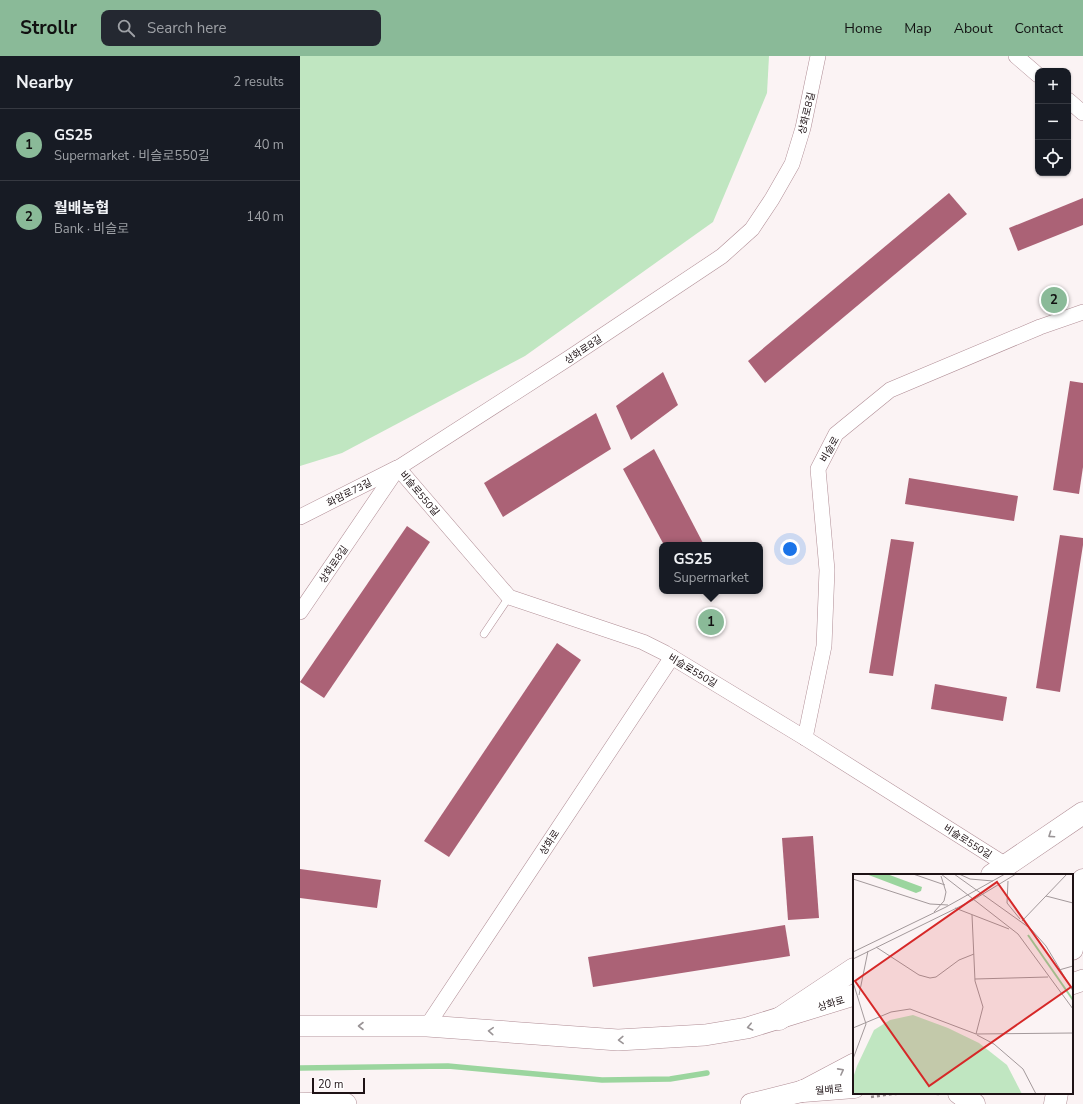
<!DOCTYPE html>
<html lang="en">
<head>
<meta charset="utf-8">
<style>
  body { margin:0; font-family:"Nunito Sans","Noto Sans KR",sans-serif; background:#242831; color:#f1f3f6 }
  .controls { position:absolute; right:12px; top:12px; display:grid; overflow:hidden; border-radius:8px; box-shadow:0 1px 3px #0004 }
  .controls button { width:36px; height:36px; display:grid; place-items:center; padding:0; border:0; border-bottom:1px solid #363941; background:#171b24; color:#f1f3f6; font:20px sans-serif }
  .scale { position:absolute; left:12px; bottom:10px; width:53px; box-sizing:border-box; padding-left:4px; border:2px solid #1e1215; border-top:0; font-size:11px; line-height:14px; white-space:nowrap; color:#1e1215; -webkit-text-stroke:3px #fff; paint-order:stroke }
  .you { position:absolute; left:490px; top:493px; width:14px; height:14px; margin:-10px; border:3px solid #fff; border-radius:50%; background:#1a73e8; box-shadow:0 0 0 6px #1a73e833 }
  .badge { display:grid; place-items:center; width:26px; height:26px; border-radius:50%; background:#8aba98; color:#111; font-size:13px; font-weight:700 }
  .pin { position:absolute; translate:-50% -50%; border:2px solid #fff; box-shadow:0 1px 4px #0006 }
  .popup { position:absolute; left:359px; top:486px; width:104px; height:52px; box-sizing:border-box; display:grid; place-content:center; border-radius:8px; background:#171b24; filter:drop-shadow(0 1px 3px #0005); font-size:13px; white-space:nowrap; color:#9ea1a6 }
  .popup b { font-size:15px; color:#f1f3f6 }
  .popup::after { content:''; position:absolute; left:50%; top:100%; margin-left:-8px; border:8px solid transparent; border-top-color:#171b24 }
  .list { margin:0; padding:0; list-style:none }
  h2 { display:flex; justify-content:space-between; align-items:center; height:52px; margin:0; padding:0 16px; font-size:17px }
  h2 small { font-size:13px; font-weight:400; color:#9ea1a6 }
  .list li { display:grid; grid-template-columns:26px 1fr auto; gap:12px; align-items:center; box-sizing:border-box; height:72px; padding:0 16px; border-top:1px solid #363941 }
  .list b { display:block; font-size:15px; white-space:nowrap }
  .list p { margin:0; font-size:13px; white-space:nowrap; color:#9ea1a6 }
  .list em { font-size:13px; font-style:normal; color:#9ea1a6 }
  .icon { flex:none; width:22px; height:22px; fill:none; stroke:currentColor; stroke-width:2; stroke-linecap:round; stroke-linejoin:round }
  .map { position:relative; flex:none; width:783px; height:1048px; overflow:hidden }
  header { display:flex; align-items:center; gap:24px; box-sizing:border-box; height:56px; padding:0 20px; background:#8aba98; color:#111 }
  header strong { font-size:19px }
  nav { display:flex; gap:22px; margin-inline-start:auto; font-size:14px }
  .search { width:280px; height:36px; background:#242831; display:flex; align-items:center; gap:10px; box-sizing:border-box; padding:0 14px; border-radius:8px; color:#9ea1a6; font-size:15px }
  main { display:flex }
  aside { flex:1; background:#171b24 }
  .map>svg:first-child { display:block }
  .green { fill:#c0e6c1 }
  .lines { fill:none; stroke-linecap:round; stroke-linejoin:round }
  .stream { stroke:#9bd59e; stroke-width:5.5 }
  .building { fill:#ab6276 }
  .lane-casing { stroke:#b08d95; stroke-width:8 }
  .street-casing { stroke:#b08d95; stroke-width:16 }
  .secondary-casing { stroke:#b08d95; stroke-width:22 }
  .primary-casing { stroke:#b08d95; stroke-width:23 }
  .path { stroke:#988e90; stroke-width:2.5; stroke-dasharray:3 3; stroke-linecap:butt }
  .lane { stroke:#fff; stroke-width:7 }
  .street { stroke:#fff; stroke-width:15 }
  .secondary { stroke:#fff; stroke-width:21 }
  .primary { stroke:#fff; stroke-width:22 }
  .oneway { stroke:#9a9496 }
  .labels { text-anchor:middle; stroke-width:3.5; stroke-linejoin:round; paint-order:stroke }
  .street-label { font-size:10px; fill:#1e1215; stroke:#fff }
  .inset-river { fill:none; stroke:#9bd59e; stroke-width:2 }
  .inset-road { fill:none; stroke:#a3999b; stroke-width:1 }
  .view { fill:#d62828; fill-opacity:0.15; stroke:#d62828; stroke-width:2 }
  .inset-edge { fill:none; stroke:#1e1215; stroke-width:2 }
</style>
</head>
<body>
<header>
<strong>Strollr</strong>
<div class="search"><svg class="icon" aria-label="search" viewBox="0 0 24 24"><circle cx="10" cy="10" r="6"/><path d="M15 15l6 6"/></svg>Search here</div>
<nav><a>Home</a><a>Map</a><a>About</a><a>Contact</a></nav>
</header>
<main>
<aside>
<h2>Nearby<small>2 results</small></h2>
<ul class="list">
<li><span class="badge">1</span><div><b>GS25</b><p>Supermarket · 비슬로550길</p></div><em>40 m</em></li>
<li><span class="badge">2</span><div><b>월배농협</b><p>Bank · 비슬로</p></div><em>140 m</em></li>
</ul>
</aside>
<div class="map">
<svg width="783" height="1048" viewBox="0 0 783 1048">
  <rect width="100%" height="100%" fill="#fbf3f4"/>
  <path class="green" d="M0 0H469L467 37 413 166 225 300 42 397 0 410Z"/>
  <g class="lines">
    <path class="stream" d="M0 1012 148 1010 302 1024 370 1023 407 1017"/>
  </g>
  <g class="building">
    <path d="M649 137 667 158 465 327 448 305Z"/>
    <path d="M783 142V169L718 195 709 172Z"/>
    <path d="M363 316 378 349 331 384 316 350Z"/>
    <path d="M770 325 783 327V411L779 438 753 434Z"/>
    <path d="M296 357 311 393 203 461 184 427Z"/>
    <path d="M354 393 404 489H364L323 413Z"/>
    <path d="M609 422 718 440 714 465 605 448Z"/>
    <path d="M107 470 130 486 24 642 0 626Z"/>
    <path d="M760 479 783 482V489L760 636 736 632Z"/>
    <path d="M591 483 614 486 593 620 569 617Z"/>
    <path d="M257 587 281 604 149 801 124 785Z"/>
    <path d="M635 628 707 641 703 665 631 653Z"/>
    <path d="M513 780 519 862 488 864 482 782Z"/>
    <path d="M0 813 81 824 77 852 0 842Z"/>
    <path d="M485 869 490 900 293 931 288 901Z"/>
  </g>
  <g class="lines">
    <g class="lane-casing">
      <path id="lane" d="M184 578 209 541"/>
    </g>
    <g class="street-casing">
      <g id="street">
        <path d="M716 0 738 19"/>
        <path d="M768 44 783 57"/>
        <path d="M98 412 209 541 343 586 365 597 505 682 706 809"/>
        <path d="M0 461 97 412"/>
        <path d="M0 556 98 412 269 302 422 200 452 173 472 143 492 108 503 72 518 0"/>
        <path d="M505 682 524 590 527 514 518 413 536 378 590 334 740 271 783 256"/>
        <path d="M127 970 372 601"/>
      </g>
    </g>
    <g class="secondary-casing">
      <g id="secondary">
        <path d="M772 928 783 924"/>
        <path d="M0 970H127L318 984 405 979 447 972 554 939"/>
        <path d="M0 1047 46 1048"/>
        <path d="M451 1048 503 1035 554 1008"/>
      </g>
    </g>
    <g class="primary-casing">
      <g id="primary">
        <path d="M692 819 783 757"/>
        <path d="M772 893 775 865 783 824"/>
        <path d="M479 963 554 913"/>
        <path d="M503 1035 554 1031"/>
        <path d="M659 1037 674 1048"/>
        <path d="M755 1048 757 1037"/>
      </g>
    </g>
    <g class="path">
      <path d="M630 1037 639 1038"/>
      <path d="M571 1041 592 1038 618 1037"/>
    </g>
    <use href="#lane" class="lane"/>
    <use href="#street" class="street"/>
    <use href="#secondary" class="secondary"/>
    <use href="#primary" class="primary"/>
  </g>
  <defs><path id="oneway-chevron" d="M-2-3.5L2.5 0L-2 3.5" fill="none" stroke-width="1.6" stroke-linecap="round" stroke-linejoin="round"/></defs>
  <g class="oneway">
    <use href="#oneway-chevron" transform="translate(751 779) rotate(146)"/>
    <use href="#oneway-chevron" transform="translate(61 970) rotate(-180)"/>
    <use href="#oneway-chevron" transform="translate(450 971) rotate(167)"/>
    <use href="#oneway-chevron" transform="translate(191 975) rotate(-176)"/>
    <use href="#oneway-chevron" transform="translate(321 984) rotate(178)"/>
    <use href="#oneway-chevron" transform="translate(541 1015) rotate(-28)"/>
  </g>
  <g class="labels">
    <g class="street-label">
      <text transform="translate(506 57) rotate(-77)" y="4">상화로8길</text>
      <text transform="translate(283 293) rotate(-34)" y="4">상화로8길</text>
      <text transform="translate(529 393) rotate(-60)" y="4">비슬로</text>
      <text transform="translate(49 436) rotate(-27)" y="4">화암로73길</text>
      <text transform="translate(120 437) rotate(50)" y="4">비슬로550길</text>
      <text transform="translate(33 508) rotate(-56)" y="4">상화로8길</text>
      <text transform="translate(393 614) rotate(31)" y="4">비슬로550길</text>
      <text transform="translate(668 785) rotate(32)" y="4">비슬로550길</text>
      <text transform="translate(249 786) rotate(-57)" y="4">상화로</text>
      <text transform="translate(531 947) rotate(-18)" y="4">상화로</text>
      <text transform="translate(529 1033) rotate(-5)" y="4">월배로</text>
    </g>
  </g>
  <g transform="translate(553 818)">
    <rect width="220" height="220" fill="#fbf3f4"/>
    <path d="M60 141 95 154 126 169 154 191 169 220H0V204L4 192 21 156 37 146Z" fill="#c0e6c1"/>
    <path d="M13 0H34L69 13 68 17 63 19Z" fill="#9bd59e"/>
    <path class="inset-river" d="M175 61 220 126"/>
    <path class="inset-road" d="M60 0 92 11M88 0 165 60 220 135M101 0 178 55 193 72 220 117M106 0 117 5 140 7M0 5 77 30 95 31M155 7 154 29 167 45M193 22 220 29M102 34 156 55M81 38 91 27 93 18 88 2M119 41 122 107 130 133 123 160M169 47 214 0M23 73 66 101 77 104 83 103 106 86 121 80M0 78 93 33 152 0M0 85 120 26 163 0M206 96 220 92M122 105 195 103M0 108 13 150 0 185M6 121 15 77M0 154 38 138 57 135 123 160 220 159M124 161 141 170 170 195 183 220"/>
    <path class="view" d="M144 8 218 113 76 212 2 107Z"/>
    <rect width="220" height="220" class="inset-edge"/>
  </g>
</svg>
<div class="controls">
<button>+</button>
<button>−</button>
<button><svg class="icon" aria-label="locate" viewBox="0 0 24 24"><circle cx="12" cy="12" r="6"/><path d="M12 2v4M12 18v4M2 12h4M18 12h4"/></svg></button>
</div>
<div class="scale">20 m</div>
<div class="you"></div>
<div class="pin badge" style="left:411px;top:566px">1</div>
<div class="popup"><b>GS25</b>Supermarket</div>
<div class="pin badge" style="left:754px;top:244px">2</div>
</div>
</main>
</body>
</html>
